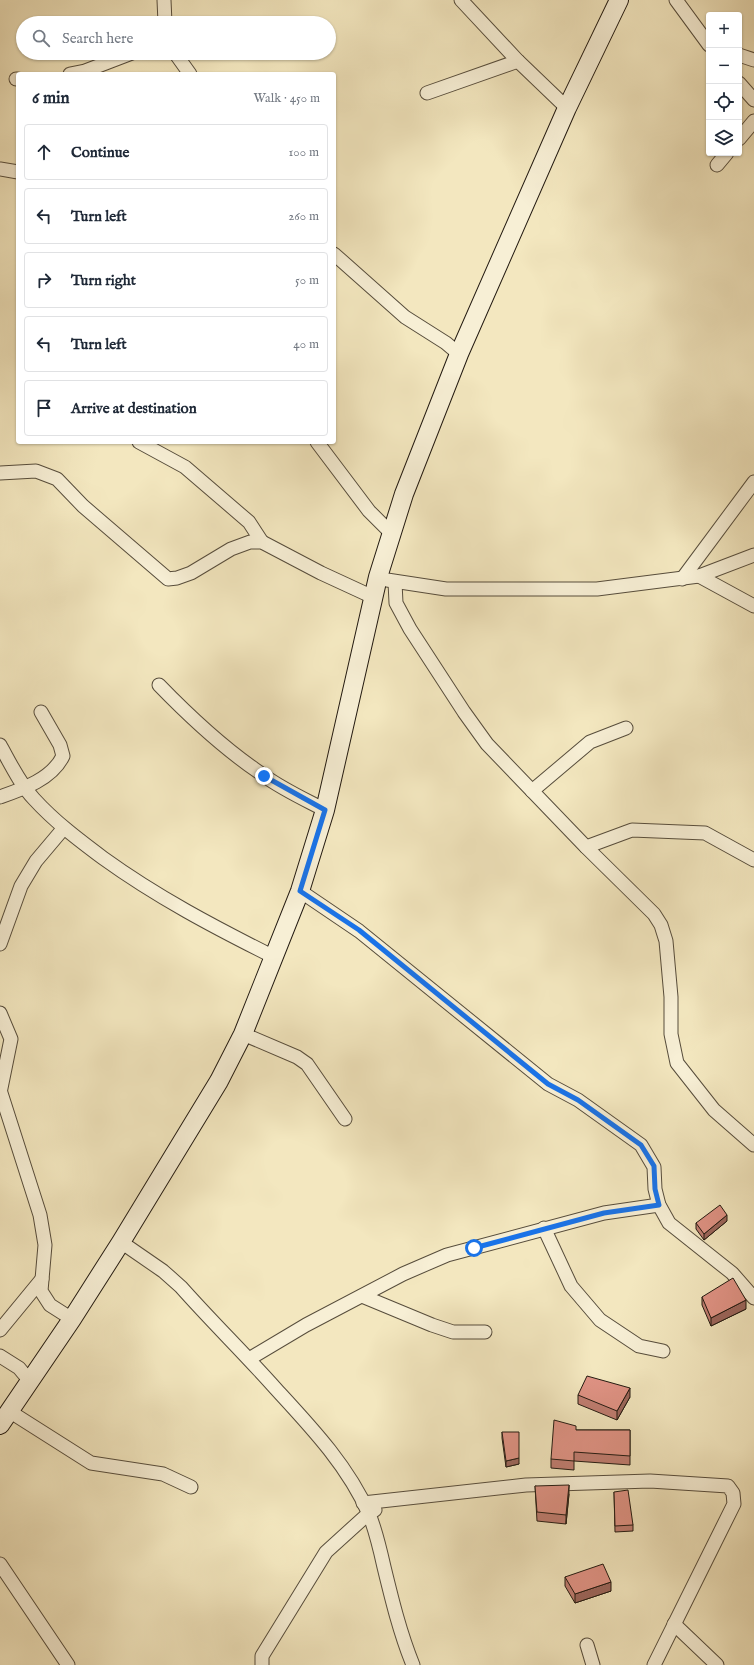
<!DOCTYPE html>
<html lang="en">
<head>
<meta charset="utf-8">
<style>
  body { margin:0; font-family:"IM FELL English",serif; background:#f2f2f3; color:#1f2937 }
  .controls { position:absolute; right:12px; top:12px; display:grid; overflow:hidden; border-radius:4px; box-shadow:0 1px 3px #0004 }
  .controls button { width:36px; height:36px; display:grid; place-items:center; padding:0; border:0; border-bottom:1px solid #e0e1e3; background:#fff; color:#1f2937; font:20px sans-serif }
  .stop { position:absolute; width:12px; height:12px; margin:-9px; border:3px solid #1a73e8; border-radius:50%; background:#fff }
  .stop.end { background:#1a73e8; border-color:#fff; box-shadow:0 1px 4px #0008 }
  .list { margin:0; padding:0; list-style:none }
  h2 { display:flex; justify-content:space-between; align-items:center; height:52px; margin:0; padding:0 16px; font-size:17px }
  h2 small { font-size:13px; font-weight:400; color:#747a83 }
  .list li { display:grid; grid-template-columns:26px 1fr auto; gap:12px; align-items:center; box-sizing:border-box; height:56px; margin:0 8px 8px; padding:0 8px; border:1px solid #e0e1e3; border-radius:4px }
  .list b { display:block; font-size:15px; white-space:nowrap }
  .list em { font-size:13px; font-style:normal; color:#747a83 }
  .icon { flex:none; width:22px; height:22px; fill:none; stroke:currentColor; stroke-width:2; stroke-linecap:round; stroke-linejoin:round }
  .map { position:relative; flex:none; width:754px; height:1665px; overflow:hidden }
  .search { position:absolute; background:#fff; box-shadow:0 1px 3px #0004; left:16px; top:16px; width:320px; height:44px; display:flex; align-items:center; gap:10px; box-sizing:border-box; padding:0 14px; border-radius:22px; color:#747a83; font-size:15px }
  .panel { position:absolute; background:#fff; box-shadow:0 1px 3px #0004; left:16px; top:72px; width:320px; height:372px; border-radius:4px }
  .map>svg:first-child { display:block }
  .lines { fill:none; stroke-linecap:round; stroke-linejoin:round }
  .minor-casing { stroke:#574d3c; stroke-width:15 }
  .secondary-casing { stroke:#231a11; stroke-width:20 }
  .minor { stroke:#f7efd5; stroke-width:13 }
  .secondary { stroke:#f7efd5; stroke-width:18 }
  .wall { fill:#c17e72; stroke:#231a11 }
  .shaded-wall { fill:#9d675d; stroke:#231a11 }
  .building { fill:#e09385; stroke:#231a11 }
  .route { stroke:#1a73e8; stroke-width:5 }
</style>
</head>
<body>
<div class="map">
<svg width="754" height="1665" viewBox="0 0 754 1665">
  <rect width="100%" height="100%" fill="#f3e7bf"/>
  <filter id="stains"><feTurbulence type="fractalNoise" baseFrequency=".005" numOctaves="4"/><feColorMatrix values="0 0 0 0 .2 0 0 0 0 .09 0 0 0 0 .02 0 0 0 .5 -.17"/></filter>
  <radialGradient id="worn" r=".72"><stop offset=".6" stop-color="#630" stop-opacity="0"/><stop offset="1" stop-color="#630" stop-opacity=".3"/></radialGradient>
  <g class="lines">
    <g class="minor-casing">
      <g id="minor">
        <path d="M164 0 165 23"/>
        <path d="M461 0 518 61 567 108"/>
        <path d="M676 0 709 45"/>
        <path d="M175 53 190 74"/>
        <path d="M739 55 754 60"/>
        <path d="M70 74 85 71 132 53"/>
        <path d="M16 79H18"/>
        <path d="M739 83 754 100"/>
        <path d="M427 93 518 61"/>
        <path d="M739 139 754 121"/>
        <path d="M717 165 727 153"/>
        <path d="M0 169 18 172"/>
        <path d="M334 254 405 317 446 343 459 354"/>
        <path d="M139 442 185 467 249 522 262 542"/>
        <path d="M317 442 369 511 391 533"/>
        <path d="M0 473 36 471 57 479 83 506 168 579 177 578 191 573 231 549 250 542H262L321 573 373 597"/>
        <path d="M699 576 754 606"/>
        <path d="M682 579 754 482"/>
        <path d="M387 580 446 589H597L699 576 754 555"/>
        <path d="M395 582 396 603 410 629 464 712 487 744 586 847 654 914 661 925 666 941 671 997V1034L677 1063 714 1110 754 1145"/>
        <path d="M159 685C191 718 224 749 263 775 282 789 304 799 325 810"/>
        <path d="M0 745C10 763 20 784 34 799 55 822 79 840 103 858 157 897 214 927 274 957"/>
        <path d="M532 791 590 742 626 728"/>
        <path d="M0 797C23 789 52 779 63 756L60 745 41 712"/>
        <path d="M586 847 632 830 705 833 754 860"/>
        <path d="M300 891 359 931 548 1084 578 1100 641 1145 654 1167 655 1189 659 1205 669 1223 732 1273 754 1298"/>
        <path d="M0 944 21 886 36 861 63 829"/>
        <path d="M0 1013 11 1039 0 1093"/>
        <path d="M243 1034 297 1057 307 1064 345 1119"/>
        <path d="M1 1093 40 1215 45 1245 41 1291 50 1305 72 1319"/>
        <path d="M544 1228 571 1286 600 1320 639 1346 663 1351"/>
        <path d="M121 1242 163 1271 181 1287C212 1322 245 1354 276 1389 311 1427 348 1466 369 1514 376 1531 380 1549 384 1567 392 1600 400 1633 413 1665"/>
        <path d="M362 1296 432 1325 453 1332H485"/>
        <path d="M0 1330 42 1279"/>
        <path d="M0 1356 19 1368 29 1380"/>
        <path d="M249 1359 306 1325 403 1274 447 1255 604 1213 659 1205"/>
        <path d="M9 1411 91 1463 163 1474 191 1487"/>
        <path d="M363 1503 526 1485 650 1481 728 1486 733 1493 734 1504 654 1665"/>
        <path d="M0 1564 68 1665"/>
        <path d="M674 1624 717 1665"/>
        <path d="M587 1645 593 1665"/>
        <path d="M262 1665V1656L326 1552 369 1513 375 1510"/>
      </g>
    </g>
    <g class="secondary-casing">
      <path id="secondary" d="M0 1425 72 1319 121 1242 219 1081 243 1034 300 891 325 810 378 577 404 494 459 354 567 108 619 0"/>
    </g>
    <use href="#minor" class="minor"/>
    <use href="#secondary" class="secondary"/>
  </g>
  <g class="wall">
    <path d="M727 1221 704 1240 696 1229V1223Z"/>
    <path d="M702 1297 746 1309 711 1326 702 1305Z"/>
    <path d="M578 1395 630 1397 617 1420 578 1404Z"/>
    <path d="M576 1430H630V1465L574 1461V1470L551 1468V1459Z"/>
    <path d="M502 1432 519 1464 506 1467 502 1438Z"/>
    <path d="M535 1486 569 1494 566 1524 537 1521Z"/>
    <path d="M614 1492 633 1525V1531L615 1532Z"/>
    <path d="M565 1577 611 1591 575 1603 565 1586Z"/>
  </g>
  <g class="shaded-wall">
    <path d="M727 1215V1221L704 1240V1234Z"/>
    <path d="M746 1300V1309L711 1326V1318Z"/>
    <path d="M630 1388V1397L617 1420V1411Z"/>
    <path d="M519 1458V1464L506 1467V1461Z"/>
    <path d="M569 1485V1494L566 1524V1515Z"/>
    <path d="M611 1582V1591L575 1603V1594Z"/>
  </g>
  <g class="building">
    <path d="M720 1205 727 1215 704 1234 696 1223Z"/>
    <path d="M733 1278 746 1300 711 1318 702 1297Z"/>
    <path d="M587 1376 630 1388 617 1411 578 1395Z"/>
    <path d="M554 1420 576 1426V1430H630V1456L574 1452V1461L551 1459Z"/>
    <path d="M502 1432H519V1458L506 1461Z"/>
    <path d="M569 1485 566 1515 537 1512 535 1486Z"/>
    <path d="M628 1490 633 1525 615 1526 614 1492Z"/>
    <path d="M603 1564 611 1582 575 1594 565 1577Z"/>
  </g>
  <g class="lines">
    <path class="route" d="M264 776 325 810 300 891 359 930 548 1084 578 1100 641 1145 654 1166 655 1189 659 1205 604 1213 474 1248"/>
  </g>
  <rect width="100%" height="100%" filter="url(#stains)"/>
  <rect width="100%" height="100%" fill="url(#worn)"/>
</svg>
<div class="controls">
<button>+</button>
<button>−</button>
<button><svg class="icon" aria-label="locate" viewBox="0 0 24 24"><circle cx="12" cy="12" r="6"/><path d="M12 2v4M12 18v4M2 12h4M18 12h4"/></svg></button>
<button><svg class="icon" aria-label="layers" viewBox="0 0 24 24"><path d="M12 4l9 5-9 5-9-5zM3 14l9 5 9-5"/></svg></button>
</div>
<div class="stop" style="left:474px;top:1248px"></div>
<div class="stop end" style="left:264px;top:776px"></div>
<div class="search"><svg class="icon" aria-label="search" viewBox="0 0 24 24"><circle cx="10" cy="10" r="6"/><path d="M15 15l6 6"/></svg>Search here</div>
<section class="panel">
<h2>6 min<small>Walk · 450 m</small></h2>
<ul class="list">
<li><svg class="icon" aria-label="ahead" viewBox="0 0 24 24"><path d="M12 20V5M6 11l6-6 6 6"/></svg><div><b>Continue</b></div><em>100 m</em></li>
<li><svg class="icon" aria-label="left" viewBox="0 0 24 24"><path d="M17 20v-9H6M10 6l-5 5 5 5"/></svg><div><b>Turn left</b></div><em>260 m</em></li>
<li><svg class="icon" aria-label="right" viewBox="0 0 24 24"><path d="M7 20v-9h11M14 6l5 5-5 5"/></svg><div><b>Turn right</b></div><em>50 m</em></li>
<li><svg class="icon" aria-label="left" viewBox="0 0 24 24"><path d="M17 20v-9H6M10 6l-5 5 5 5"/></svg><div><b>Turn left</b></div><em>40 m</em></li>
<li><svg class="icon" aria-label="arrive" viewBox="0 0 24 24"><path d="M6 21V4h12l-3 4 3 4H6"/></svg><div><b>Arrive at destination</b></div></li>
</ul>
</section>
</div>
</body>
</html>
